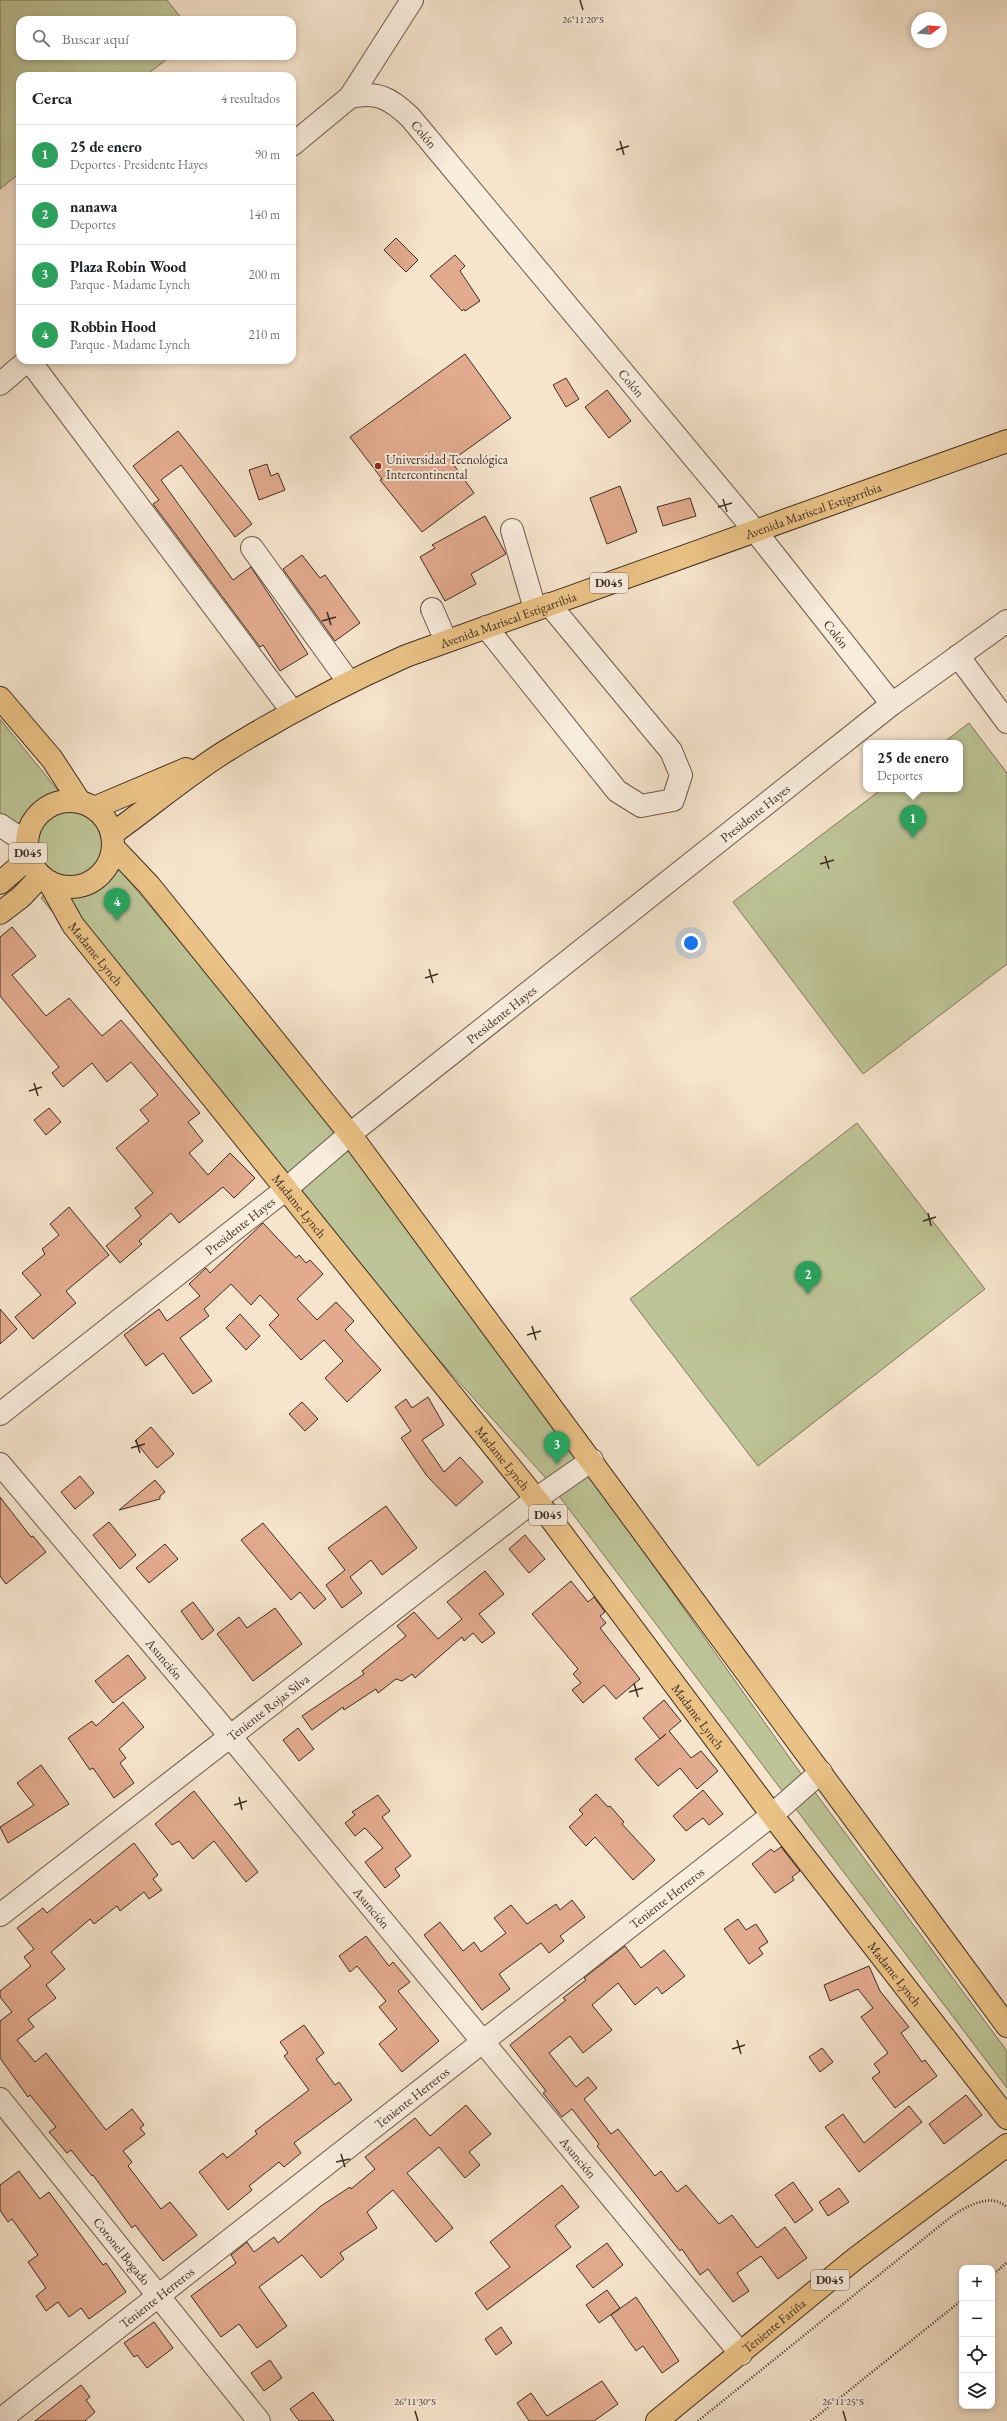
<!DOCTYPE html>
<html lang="es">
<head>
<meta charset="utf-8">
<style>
  body { margin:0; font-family:"EB Garamond",serif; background:#f6f6f6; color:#202124 }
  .controls { position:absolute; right:12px; bottom:12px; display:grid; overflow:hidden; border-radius:8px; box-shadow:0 2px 6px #0003 }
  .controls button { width:36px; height:36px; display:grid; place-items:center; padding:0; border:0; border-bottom:1px solid #e0e0e0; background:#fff; color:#202124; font:20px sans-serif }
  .compass { position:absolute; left:911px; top:12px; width:36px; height:36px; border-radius:50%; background:#fff; box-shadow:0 2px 6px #0003; rotate:74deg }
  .you { position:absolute; left:691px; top:943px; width:14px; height:14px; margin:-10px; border:3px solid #fff; border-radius:50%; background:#1a73e8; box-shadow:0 0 0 6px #1a73e833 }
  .badge { display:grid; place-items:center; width:26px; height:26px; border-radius:50%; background:#db2777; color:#fff; font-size:13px; font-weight:700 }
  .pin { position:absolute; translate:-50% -33px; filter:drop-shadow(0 1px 2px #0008) }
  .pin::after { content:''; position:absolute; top:21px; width:14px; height:12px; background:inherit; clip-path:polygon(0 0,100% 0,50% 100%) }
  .popup { position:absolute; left:863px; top:740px; width:100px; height:52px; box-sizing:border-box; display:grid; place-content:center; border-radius:8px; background:#fff; filter:drop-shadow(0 1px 3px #0005); font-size:13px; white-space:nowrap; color:#757577 }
  .popup b { font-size:15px; color:#202124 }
  .popup::after { content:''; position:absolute; left:50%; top:100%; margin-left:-8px; border:8px solid transparent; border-top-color:#fff }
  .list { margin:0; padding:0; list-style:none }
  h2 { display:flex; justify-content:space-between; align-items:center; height:52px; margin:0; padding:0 16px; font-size:17px }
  h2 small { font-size:13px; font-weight:400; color:#757577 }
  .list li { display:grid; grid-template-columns:26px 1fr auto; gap:12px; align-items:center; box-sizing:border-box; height:60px; padding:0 16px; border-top:1px solid #e0e0e0 }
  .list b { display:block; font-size:15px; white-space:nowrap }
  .list p { margin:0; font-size:13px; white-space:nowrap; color:#757577 }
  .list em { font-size:13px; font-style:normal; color:#757577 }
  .icon { flex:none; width:22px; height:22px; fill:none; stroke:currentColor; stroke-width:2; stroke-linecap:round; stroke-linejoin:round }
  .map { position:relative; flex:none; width:1007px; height:2421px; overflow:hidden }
  .search { position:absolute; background:#fff; box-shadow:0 2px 6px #0003; left:16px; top:16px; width:280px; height:44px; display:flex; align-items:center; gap:10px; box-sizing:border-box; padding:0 14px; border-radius:12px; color:#757577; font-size:15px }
  .panel { position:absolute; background:#fff; box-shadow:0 2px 6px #0003; left:16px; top:72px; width:280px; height:292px; border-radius:12px }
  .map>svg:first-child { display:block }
  .green { fill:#bdc497; stroke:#7d785c }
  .building { fill:#e2aa8e; stroke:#3d2d22 }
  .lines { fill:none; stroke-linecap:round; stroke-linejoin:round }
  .minor-casing { stroke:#6b5b4c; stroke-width:24 }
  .major-casing { stroke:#3d2d22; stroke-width:24 }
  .path { stroke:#3d2d22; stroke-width:2.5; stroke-dasharray:1 2; stroke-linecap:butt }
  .minor { stroke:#f9edde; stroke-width:22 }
  .major { stroke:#ebc286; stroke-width:22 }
  .ticks { fill:none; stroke:#3d2d22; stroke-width:1.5 }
  .poi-dot { fill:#8f2418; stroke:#f9edde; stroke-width:1.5 }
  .labels { text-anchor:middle; stroke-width:4; stroke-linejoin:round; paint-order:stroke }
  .shield { fill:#f9edde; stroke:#75675a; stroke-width:1 }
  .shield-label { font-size:12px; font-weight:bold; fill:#3d2d22 }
  .street-label { font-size:13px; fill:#3d2d22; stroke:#f9edde }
  .poi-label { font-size:13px; fill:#3d2d22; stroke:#f9edde; text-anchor:start }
  .ticks-label { font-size:10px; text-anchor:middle; fill:#3d2d22; stroke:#f9edde; stroke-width:4; stroke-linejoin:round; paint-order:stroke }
</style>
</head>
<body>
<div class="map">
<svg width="1007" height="2421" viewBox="0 0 1007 2421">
  <rect width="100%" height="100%" fill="#f6e4cc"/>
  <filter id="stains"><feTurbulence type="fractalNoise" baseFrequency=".005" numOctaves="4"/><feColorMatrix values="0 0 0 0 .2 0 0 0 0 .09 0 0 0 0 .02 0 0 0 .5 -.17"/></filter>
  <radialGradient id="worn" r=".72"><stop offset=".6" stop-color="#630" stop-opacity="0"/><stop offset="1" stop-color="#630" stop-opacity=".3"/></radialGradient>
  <g class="green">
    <path d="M0 0H167L183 20H20V56H171L145 76H20V173L0 189Z"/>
    <path d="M0 719 60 793C39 799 28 810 20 830L0 820Z"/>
    <path d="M969 723 1007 773V964L863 1074 733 902 882 789H960V743H943Z"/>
    <circle cx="69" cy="845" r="33"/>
    <path d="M114 863 337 1129 573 1452 794 1764 1007 2051V2088L544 1476 276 1180 41 898 49 889C82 901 94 887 114 863Z"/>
    <path d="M857 1123 985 1289 758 1466 630 1299Z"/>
  </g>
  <g class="building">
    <path d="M396 238 418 260 406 272 384 250Z"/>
    <path d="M455 255 465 266 460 271 480 301 465 311 464 309 462 311 430 276Z"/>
    <path d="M465 354 511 418 451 461 474 493 422 532 380 480 382 479 350 437Z"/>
    <path d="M566 378 579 399 566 407 553 385Z"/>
    <path d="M607 390 631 421 609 438 585 407Z"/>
    <path d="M178 431 252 524 235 537 181 465 161 480 233 580 251 567 308 654 280 671 263 645 260 647 153 504 159 500 133 466Z"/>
    <path d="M267 464 271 476 278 473 285 490 259 500 249 470Z"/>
    <path d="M620 486 637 532 607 544 590 498Z"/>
    <path d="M690 498 696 516 663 526 657 507Z"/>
    <path d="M485 516 506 554 471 574 476 584 445 601 420 557 435 548 432 545Z"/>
    <path d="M302 555 320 578 325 575 360 623 335 641 283 569Z"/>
    <path d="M12 927 36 956 12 975 46 1016 69 998 102 1036 121 1020 200 1113 188 1122 203 1141 189 1153 208 1175 230 1153 255 1178 234 1198 223 1187 179 1223 171 1213 139 1241 142 1244 120 1263 106 1246 141 1216 135 1208 153 1193 116 1148 149 1121 140 1110 158 1095 131 1062 107 1082 92 1063 63 1087 52 1073 59 1067 0 996V937Z"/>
    <path d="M49 1108 61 1122 46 1135 34 1120Z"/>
    <path d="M69 1207 109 1255 66 1291 76 1303 33 1339 15 1317 41 1295 22 1273 45 1254 42 1249 59 1235 50 1224Z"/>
    <path d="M263 1223 296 1258 299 1255 306 1263 310 1260 323 1274 297 1299 317 1320 336 1302 354 1321 345 1330 381 1370 347 1402 325 1378 343 1361 324 1340 301 1360 269 1325 279 1315 260 1295 251 1305 231 1284 204 1309 209 1316 180 1338 212 1381 193 1394 163 1353 146 1366 124 1335 159 1309 167 1321 200 1296 189 1284 206 1268 210 1273Z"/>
    <path d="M0 1309 17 1329 0 1344Z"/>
    <path d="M240 1314 260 1336 246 1350 226 1328Z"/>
    <path d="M428 1397 444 1425 422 1440 444 1472 460 1457 483 1482 456 1506 427 1476 401 1438 411 1431 395 1407 406 1399 412 1408Z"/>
    <path d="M302 1402 318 1419 305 1431 289 1414Z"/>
    <path d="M151 1427 174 1454 157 1468 135 1441Z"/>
    <path d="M80 1476 94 1493 75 1509 61 1492Z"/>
    <path d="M155 1480 165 1492 160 1496V1499L119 1510Z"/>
    <path d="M0 1497 31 1537 33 1536 46 1552 6 1584 0 1576Z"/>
    <path d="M386 1506 417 1548 382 1575 371 1560 350 1577 362 1593 342 1608 326 1585 345 1570 328 1548Z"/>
    <path d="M109 1522 136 1555 120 1569 93 1535Z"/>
    <path d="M263 1523 326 1599 314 1609 300 1592 291 1600 241 1540Z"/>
    <path d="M525 1535 545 1559 529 1573 509 1549Z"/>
    <path d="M165 1544 178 1559 149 1583 136 1568Z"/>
    <path d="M485 1571 504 1594 479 1614 495 1633 482 1643 473 1633 464 1641 462 1637 415 1678 412 1674 402 1681 396 1679 378 1693 376 1689 344 1710 343 1707 312 1730 302 1716 364 1674 362 1671 406 1636 397 1626 414 1612 438 1639 462 1619 447 1602Z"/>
    <path d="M571 1581 588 1602 594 1597 605 1612 600 1616 606 1623 600 1628 640 1679 616 1699 604 1685 583 1703 572 1690 581 1683 573 1674 578 1669 532 1614Z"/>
    <path d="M193 1602 214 1630 202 1640 181 1611Z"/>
    <path d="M275 1608 302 1644 253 1681 217 1634 239 1617 247 1628Z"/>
    <path d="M128 1655 146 1678 113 1703 95 1681Z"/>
    <path d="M664 1700 681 1721 669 1731 691 1758 701 1751 718 1771 697 1789 680 1768 658 1786 635 1759 666 1734 660 1739 643 1718Z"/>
    <path d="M123 1702 144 1727 119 1749 126 1758 120 1763 134 1783 114 1798 93 1768 90 1770 68 1738 92 1721 96 1726Z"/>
    <path d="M298 1728 314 1749 299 1761 283 1740Z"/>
    <path d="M41 1765 69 1804 8 1843 0 1827 34 1805 17 1783Z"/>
    <path d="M703 1790 723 1814 709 1825 703 1818 686 1831 673 1816Z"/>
    <path d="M194 1791 258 1872 246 1882 214 1841 193 1859 179 1841 172 1845 155 1824Z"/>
    <path d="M596 1794 608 1807 610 1806 624 1822 622 1824 655 1860 633 1880 595 1837 586 1846 569 1827 583 1814 579 1810Z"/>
    <path d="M378 1795 390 1811 382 1817 411 1856 395 1869 400 1876 385 1888 365 1862 383 1848 365 1828 355 1836 345 1823 355 1815 352 1812Z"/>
    <path d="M134 1843 158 1875 153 1879 162 1890 149 1899 144 1892 120 1911 117 1906 94 1924 90 1919 51 1952 65 1969 46 1985 56 1998 28 2019 34 2027 17 2040 35 2062 46 2053 106 2130 132 2109 144 2125 140 2128 145 2134 123 2151 132 2162 128 2166 161 2209 170 2202 197 2235 163 2261 135 2225 132 2228 93 2175 92 2176 71 2150 67 2153 49 2132 56 2127 30 2095 28 2097 0 2058V2021L12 2012 0 1997V1991L31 1966 24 1957 34 1949 17 1928 43 1908 47 1913Z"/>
    <path d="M781 1847 800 1871 792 1877 794 1880 775 1893 752 1864 771 1849 774 1852Z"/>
    <path d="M572 1900 585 1917 560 1936 564 1941 549 1953 541 1943 499 1974 510 1989 482 2010 424 1935 440 1922 463 1951 474 1942 481 1952 506 1933 494 1918 511 1905 527 1924 556 1904 560 1910Z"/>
    <path d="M738 1919 746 1930 756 1924 768 1942 759 1948 763 1954 749 1964 724 1929Z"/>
    <path d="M366 1936 389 1966 393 1962 410 1982 398 1991 439 2041 402 2072 379 2044 397 2029 379 2007 386 2001 357 1966 350 1972 339 1956Z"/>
    <path d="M625 1946 641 1968 664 1950 685 1976 662 1994 657 1987 635 2005 618 1983 592 2005 612 2030 583 2053 570 2036 549 2053 576 2087 588 2077 597 2088 584 2099 611 2134 618 2129 655 2176 661 2171 677 2192 686 2185 719 2224 732 2215 757 2248 785 2227 807 2258 778 2279 761 2256 737 2273 749 2291 733 2302 708 2269 700 2275 682 2249 680 2251 597 2146 599 2144 572 2109 562 2117 543 2093 546 2091 510 2045 566 2000 563 1998 586 1980 584 1978Z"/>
    <path d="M869 1966 880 1991 909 2027 901 2033 922 2062 925 2060 937 2076 895 2108 872 2078 880 2072 874 2064 888 2053 861 2017 873 2008 858 1989 830 2001 824 1985Z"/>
    <path d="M304 2025 324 2053 316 2059 335 2085 339 2082 352 2100 294 2143 301 2153 284 2167 279 2162 249 2186 252 2190 228 2210 199 2172 223 2153 227 2158 257 2134 255 2131 309 2090 284 2056 288 2053 280 2042Z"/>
    <path d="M822 2048 833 2062 820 2072 809 2057Z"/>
    <path d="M966 2095 982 2115 944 2144 929 2124Z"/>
    <path d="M466 2105 491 2134 469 2152 480 2165 465 2178 439 2147 407 2173 453 2228 436 2242 393 2190 367 2212 377 2228 340 2253 344 2259 321 2278 302 2255 259 2287 287 2326 257 2348 239 2324 221 2337 191 2296 236 2263 231 2255 247 2242 254 2252 274 2237 278 2243 321 2206 350 2187 351 2189 375 2169 365 2157 415 2118 430 2136Z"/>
    <path d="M909 2106 922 2122 859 2172 825 2127 843 2114 864 2143Z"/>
    <path d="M19 2171 40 2199 49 2192 103 2265 106 2263 126 2292 89 2319 81 2308 69 2317 58 2302 46 2311 36 2296 46 2288 28 2262 38 2255 12 2219 8 2222 0 2210V2185Z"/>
    <path d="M793 2182 813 2210 795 2223 775 2195Z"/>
    <path d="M562 2185 579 2207 555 2226 571 2247 487 2310 475 2293 510 2267 490 2242Z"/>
    <path d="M839 2188 849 2202 828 2216 819 2202Z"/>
    <path d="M607 2243 623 2265 593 2288 576 2266Z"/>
    <path d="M607 2290 620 2308 599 2323 586 2305Z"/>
    <path d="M636 2297 679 2361 662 2373 643 2346 636 2351 611 2315Z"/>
    <path d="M154 2322 173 2348 147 2368 137 2355 134 2357 124 2343Z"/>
    <path d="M501 2327 512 2343 496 2355 485 2339Z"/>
    <path d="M270 2360 282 2378 264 2391 251 2373Z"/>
    <path d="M602 2381 618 2404 594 2421H529L517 2403 531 2393 547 2416Z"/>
    <path d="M81 2385 90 2397 86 2400 95 2412 85 2421H35Z"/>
    <path d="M313 2392 334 2421H299L290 2409Z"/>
  </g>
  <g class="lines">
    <g class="minor-casing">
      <g id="minor">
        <path id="s1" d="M350 97C377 91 390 98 410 117L756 532 892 704"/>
        <path d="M292 145 350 97 412 0"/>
        <path d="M29 360 292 711"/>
        <path d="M0 384 28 360"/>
        <path d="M512 530 535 609"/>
        <path d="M252 548 348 681"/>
        <path d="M432 609 446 641"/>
        <path d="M486 627 617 791 641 806 673 800 681 775 671 751 549 604"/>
        <path d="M958 656 1007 722"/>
        <path d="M0 825 27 843"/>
        <path id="s2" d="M0 1414 286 1189 350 1134 892 704 1007 621"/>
        <path id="s3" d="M0 1464 230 1736 741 2354"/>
        <path id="s4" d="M0 1915 536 1499 592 1460"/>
        <path id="s5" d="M0 2099 259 2421"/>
        <path id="s6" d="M0 2420 772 1815 821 1772"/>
      </g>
    </g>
    <g class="major-casing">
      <g id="major">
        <path d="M0 698 52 759 80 802"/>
        <circle cx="70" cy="844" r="43"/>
        <path d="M94 808 186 769"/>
        <path id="s7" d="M112 834C150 807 186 776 226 751 284 715 343 684 406 656L1007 441"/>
        <path d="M113 847 149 885 350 1134 1007 2026"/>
        <path id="s8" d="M49 882 73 925 536 1499 772 1815 1007 2118"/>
        <path d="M0 883 29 858"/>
        <path d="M0 913 21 897 41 876"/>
        <path id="s9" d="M657 2421 856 2258 1007 2145"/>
      </g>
    </g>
    <g class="path">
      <path d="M102 872 111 875"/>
      <path d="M992 2276 1007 2262"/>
      <path d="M698 2421 952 2216C965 2207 993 2191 1007 2208"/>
      <path d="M811 2421 962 2300"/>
    </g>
    <use href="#minor" class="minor"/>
    <use href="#major" class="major"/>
  </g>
  <path class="ticks" d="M580 0 583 10M620 141 624 155M616 150 629 146M723 499 727 512M718 507 732 503M327 612 331 625M322 621 336 617M825 856 829 869M820 864 834 860M429 969 433 983M425 978 438 974M34 1083 38 1096M29 1091 42 1087M928 1213 931 1226M923 1221 936 1217M532 1326 536 1340M527 1335 541 1331M136 1440 140 1453M131 1448 145 1444M634 1683 638 1697M629 1692 643 1688M239 1797 242 1810M234 1805 247 1801M737 2040 741 2054M732 2049 745 2045M341 2154 345 2167M336 2162 350 2159M415 2411 418 2421M843 2411 846 2421"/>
  <circle class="poi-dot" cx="378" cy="466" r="4"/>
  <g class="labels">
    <g class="shield">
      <rect x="590" y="573" width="38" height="20" rx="3"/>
      <rect x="9" y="843" width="38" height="20" rx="3"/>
      <rect x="529" y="1505" width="38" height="20" rx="3"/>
      <rect x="811" y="2270" width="38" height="20" rx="3"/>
    </g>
    <g class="shield-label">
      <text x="609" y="587">D045</text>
      <text x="28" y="857">D045</text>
      <text x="548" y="1519">D045</text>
      <text x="830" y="2284">D045</text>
    </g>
    <g class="street-label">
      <text dy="5" stroke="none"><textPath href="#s1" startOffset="89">Colón</textPath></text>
      <text dy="5" stroke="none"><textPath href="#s1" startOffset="413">Colón</textPath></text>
      <text dy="5" stroke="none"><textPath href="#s7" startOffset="777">Avenida Mariscal Estigarribia</textPath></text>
      <text dy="5" stroke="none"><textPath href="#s7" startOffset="453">Avenida Mariscal Estigarribia</textPath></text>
      <text dy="5" stroke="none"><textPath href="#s1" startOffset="737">Colón</textPath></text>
      <text dy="5" stroke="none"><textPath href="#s2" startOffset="965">Presidente Hayes</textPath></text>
      <text dy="5" stroke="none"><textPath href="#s8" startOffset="86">Madame Lynch</textPath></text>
      <text dy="5" stroke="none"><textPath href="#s2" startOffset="641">Presidente Hayes</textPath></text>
      <text dy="5" stroke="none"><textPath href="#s8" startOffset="410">Madame Lynch</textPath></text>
      <text dy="5" stroke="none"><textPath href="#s2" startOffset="305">Presidente Hayes</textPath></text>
      <text dy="5" stroke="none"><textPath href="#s8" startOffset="734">Madame Lynch</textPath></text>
      <text dy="5" stroke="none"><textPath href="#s3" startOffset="255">Asunción</textPath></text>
      <text dy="5" stroke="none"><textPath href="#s4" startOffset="339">Teniente Rojas Silva</textPath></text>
      <text dy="5" stroke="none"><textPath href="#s8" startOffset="1058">Madame Lynch</textPath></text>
      <text dy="5" stroke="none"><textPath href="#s6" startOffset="847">Teniente Herreros</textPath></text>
      <text dy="5" stroke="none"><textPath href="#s3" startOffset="579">Asunción</textPath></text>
      <text dy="5" stroke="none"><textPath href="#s8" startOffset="1382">Madame Lynch</textPath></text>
      <text dy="5" stroke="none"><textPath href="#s6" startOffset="523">Teniente Herreros</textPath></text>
      <text dy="5" stroke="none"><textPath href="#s3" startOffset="903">Asunción</textPath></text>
      <text dy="5" stroke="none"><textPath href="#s5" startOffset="195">Coronel Bogado</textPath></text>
      <text dy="5" stroke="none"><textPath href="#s6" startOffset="199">Teniente Herreros</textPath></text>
      <text dy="5" stroke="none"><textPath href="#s9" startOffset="151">Teniente Fariña</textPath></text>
    </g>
    <g class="poi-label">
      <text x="386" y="464">Universidad Tecnológica<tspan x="386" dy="15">Intercontinental</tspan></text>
    </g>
  </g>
  <g class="ticks-label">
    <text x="583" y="23">26°11'20"S</text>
    <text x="415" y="2405">26°11'30"S</text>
    <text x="843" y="2405">26°11'25"S</text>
  </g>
  <rect width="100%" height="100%" filter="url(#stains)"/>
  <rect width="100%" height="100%" fill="url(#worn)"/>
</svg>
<div class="controls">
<button>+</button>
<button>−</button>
<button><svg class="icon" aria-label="locate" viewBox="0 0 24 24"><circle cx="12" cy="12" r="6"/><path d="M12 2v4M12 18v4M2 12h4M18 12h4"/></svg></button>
<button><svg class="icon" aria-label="layers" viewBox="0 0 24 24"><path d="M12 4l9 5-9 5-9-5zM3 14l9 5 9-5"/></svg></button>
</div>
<svg class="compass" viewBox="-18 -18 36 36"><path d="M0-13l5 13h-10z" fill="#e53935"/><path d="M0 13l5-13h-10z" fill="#757577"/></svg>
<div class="you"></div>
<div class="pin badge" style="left:913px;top:838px;background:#2e9e5b">1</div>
<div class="popup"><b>25 de enero</b>Deportes</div>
<div class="pin badge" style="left:808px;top:1294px;background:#2e9e5b">2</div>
<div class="pin badge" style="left:557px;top:1464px;background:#2e9e5b">3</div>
<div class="pin badge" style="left:117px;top:921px;background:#2e9e5b">4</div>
<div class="search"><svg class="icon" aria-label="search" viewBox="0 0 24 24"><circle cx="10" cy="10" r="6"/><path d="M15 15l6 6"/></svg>Buscar aquí</div>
<section class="panel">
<h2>Cerca<small>4 resultados</small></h2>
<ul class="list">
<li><span class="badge" style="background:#2e9e5b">1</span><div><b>25 de enero</b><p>Deportes · Presidente Hayes</p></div><em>90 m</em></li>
<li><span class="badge" style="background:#2e9e5b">2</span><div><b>nanawa</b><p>Deportes</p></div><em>140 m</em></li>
<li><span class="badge" style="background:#2e9e5b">3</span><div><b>Plaza Robin Wood</b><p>Parque · Madame Lynch</p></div><em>200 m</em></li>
<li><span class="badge" style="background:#2e9e5b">4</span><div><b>Robbin Hood</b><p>Parque · Madame Lynch</p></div><em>210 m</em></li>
</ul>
</section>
</div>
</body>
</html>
